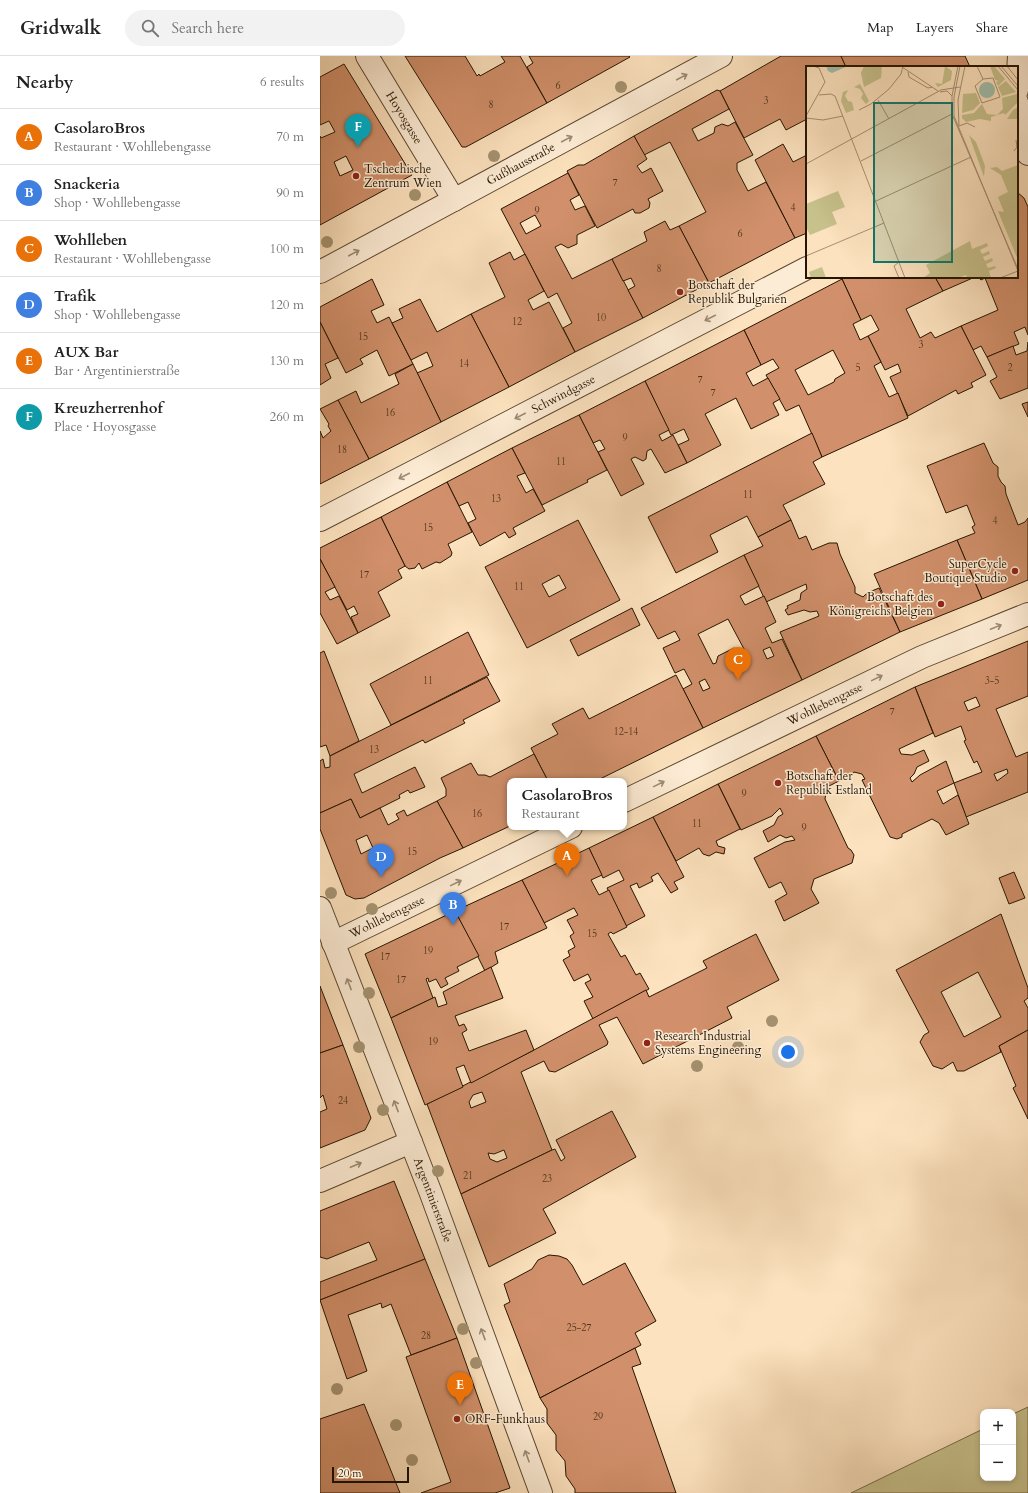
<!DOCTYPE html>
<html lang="en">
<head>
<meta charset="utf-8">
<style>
  body { margin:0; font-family:Cardo,serif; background:#f2f2f2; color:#222 }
  .controls { position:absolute; right:12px; bottom:12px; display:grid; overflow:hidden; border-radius:8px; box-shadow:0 2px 6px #0003 }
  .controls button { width:36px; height:36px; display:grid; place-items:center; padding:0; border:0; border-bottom:1px solid #e0e0e0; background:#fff; color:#222; font:20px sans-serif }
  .scale { position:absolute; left:12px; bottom:10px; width:77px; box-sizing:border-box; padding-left:4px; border:2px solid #261500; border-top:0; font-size:11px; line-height:14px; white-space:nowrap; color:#261500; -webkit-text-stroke:3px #fdecd5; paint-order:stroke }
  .you { position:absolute; left:468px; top:996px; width:14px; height:14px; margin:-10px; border:3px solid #fff; border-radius:50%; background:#1a73e8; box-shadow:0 0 0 6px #1a73e833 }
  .badge { display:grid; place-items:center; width:26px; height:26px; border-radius:50%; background:#8f2418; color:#fff; font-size:13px; font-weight:700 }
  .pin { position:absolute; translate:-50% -33px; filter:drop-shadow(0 1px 2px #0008) }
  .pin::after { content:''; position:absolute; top:21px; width:14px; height:12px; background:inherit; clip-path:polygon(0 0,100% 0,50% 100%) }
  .popup { position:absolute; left:187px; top:722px; width:120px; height:52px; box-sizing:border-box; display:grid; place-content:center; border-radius:8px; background:#fff; filter:drop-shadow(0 1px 3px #0005); font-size:13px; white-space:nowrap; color:#767676 }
  .popup b { font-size:15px; color:#222 }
  .popup::after { content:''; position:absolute; left:50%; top:100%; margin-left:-8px; border:8px solid transparent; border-top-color:#fff }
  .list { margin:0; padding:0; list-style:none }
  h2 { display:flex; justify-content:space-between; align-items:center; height:52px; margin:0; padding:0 16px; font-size:17px }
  h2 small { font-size:13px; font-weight:400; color:#767676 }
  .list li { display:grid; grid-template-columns:26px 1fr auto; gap:12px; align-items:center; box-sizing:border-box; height:56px; padding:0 16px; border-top:1px solid #e0e0e0 }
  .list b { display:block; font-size:15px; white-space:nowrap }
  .list p { margin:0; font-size:13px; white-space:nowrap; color:#767676 }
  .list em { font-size:13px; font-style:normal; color:#767676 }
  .icon { flex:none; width:22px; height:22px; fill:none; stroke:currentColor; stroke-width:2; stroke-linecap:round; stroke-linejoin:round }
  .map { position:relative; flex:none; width:708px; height:1437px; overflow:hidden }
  header { display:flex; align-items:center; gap:24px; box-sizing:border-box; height:56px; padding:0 20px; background:#fff; border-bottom:1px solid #e0e0e0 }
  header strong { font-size:19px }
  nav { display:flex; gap:22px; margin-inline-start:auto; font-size:14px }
  .search { width:280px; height:36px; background:#f2f2f2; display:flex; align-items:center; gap:10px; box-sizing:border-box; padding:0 14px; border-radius:22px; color:#767676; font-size:15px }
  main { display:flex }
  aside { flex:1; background:#fff }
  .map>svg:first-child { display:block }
  .green { fill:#c7c18c; stroke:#766b46 }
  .building { fill:#d1906b; stroke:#261500; fill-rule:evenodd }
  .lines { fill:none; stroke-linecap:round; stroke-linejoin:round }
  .minor-casing { stroke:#5c4830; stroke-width:24 }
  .minor { stroke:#fdecd5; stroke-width:22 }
  .tree { fill:#a59270 }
  .oneway { stroke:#9c8b75 }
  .poi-dot { fill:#8f2418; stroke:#fdecd5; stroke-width:1.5 }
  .labels { text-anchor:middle; stroke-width:3; stroke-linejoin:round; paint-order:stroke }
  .number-label { font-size:10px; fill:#51341b }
  .street-label { font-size:12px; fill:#261500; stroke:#fdecd5 }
  .poi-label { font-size:12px; fill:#261500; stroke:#fdecd5; text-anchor:start }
  .inset-road { fill:none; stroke:#a69072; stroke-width:1 }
  .view { fill:#0f766e; fill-opacity:0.15; stroke:#0f766e; stroke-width:2 }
  .inset-edge { fill:none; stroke:#261500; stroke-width:2 }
</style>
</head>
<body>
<header>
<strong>Gridwalk</strong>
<div class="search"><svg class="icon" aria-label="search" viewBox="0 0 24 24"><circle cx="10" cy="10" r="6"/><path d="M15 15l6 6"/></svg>Search here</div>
<nav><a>Map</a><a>Layers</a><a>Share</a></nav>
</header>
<main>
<aside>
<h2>Nearby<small>6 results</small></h2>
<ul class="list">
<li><span class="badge" style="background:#e8710a">A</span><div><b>CasolaroBros</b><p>Restaurant · Wohllebengasse</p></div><em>70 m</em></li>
<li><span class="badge" style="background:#3f7fe0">B</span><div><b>Snackeria</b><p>Shop · Wohllebengasse</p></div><em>90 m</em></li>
<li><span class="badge" style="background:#e8710a">C</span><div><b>Wohlleben</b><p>Restaurant · Wohllebengasse</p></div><em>100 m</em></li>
<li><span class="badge" style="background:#3f7fe0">D</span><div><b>Trafik</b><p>Shop · Wohllebengasse</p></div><em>120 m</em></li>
<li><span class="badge" style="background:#e8710a">E</span><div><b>AUX Bar</b><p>Bar · Argentinierstraße</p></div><em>130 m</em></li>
<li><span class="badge" style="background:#0f9aa8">F</span><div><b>Kreuzherrenhof</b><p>Place · Hoyosgasse</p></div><em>260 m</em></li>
</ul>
</aside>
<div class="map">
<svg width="708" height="1437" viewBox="0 0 708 1437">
  <rect width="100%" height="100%" fill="#fce2be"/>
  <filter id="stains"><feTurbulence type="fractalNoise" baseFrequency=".005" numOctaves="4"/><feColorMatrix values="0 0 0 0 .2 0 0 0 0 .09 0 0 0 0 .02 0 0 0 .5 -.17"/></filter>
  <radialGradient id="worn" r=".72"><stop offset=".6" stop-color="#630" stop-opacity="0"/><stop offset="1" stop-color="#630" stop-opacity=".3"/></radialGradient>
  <path class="green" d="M708 1351V1437H531L663 1373V1422H693V1358Z"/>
  <g class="building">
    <path d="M85 0H145L157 20 159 18 160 20 185 6 181 0H200L227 47 146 91H142Z"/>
    <path d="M209 0H309L310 1 227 47 207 11 213 7Z"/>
    <path d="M461 0H521L526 11H487V63L466 74 460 63 424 82 400 35Z"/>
    <path d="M521 0H645L650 11H526Z"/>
    <path d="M24 8 92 119 0 169V80L1 82 15 76 9 65 0 69V21ZM26 100 33 114 20 120 14 106Z"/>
    <path d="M397 34 400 35 409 53 372 73 378 85 394 77 395 71 402 68 408 70 415 66 433 99 417 107V114L428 135 446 126 475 182 389 227 359 170 386 156 350 86 324 99 314 80Z"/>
    <path d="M314 80 327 103 317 110 322 117 331 112 343 135 328 143 330 147 329 152 320 157H315L313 153 277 172 247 115 258 109H264Z"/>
    <path d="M463 88 473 106 487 99V177L475 182 435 104Z"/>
    <path d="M248 117 259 139 250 144 255 154 265 150 275 170 257 179V188L248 192 241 188 235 191 252 223 292 203 323 262 255 296 243 272 252 267 237 237 228 242 181 153ZM215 159 221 170 206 178 200 167Z"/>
    <path d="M697 136 704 142 708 151V279L705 271 694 276 699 288 667 301 661 290 653 294 641 270 678 254 665 222 661 224 658 221H697Z"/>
    <path d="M345 165 350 174 359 170 389 227 323 262 308 234 315 230 311 222 303 225 292 203 327 185 324 176Z"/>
    <path d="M190 196 194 204 205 198 224 235 208 244 213 254 229 246 255 296 189 331 151 258 185 241 169 207Z"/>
    <path d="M526 221H615L623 235 586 253 600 282 611 276 615 282 641 270 666 319 651 327 653 331 638 338 636 334 588 360 570 321 581 316 578 308 565 314 548 280 559 274 551 259 541 264 522 223Z"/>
    <path d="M615 221H655L623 235Z"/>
    <path d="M52 223 64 249 51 255 57 267 69 261 93 308 69 320 57 294 40 303 43 308 26 317 0 266V251Z"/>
    <path d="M522 223 541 264 533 268 540 284 548 280 561 306 554 310 569 341 578 337 588 362 502 401 479 349 466 355 446 319 459 312 453 303 441 309 424 274ZM513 294 525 317 515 323 514 326 488 339 475 314Z"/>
    <path d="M100 243 117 276 151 258 189 331 121 366 97 317 113 310 107 296 91 304 72 267 83 262 79 253Z"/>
    <path d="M0 266 18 302 5 308 11 322 0 329Z"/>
    <path d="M424 274 441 309 426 317 433 330 448 322 460 343 453 347 459 359 431 373 416 342 385 358 401 389 367 407 358 389 369 384 364 373 351 379 325 325Z"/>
    <path d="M708 286V332L680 343 670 325 677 321 667 301 693 290 696 299 707 295Z"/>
    <path d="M93 308 121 366 49 403 18 344 36 335 41 347 79 328 75 318Z"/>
    <path d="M325 325 349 374 339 379 342 385 353 379 367 407 345 417 331 393 327 395 326 403 323 405 315 401 311 403 324 428 301 440 278 396 285 393 280 384 273 387 259 359Z"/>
    <path d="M18 344 49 403 0 428V375L3 382 11 375 8 370 9 368 0 353Z"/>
    <path d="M708 346V361L702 348Z"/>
    <path d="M259 359 287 414 267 424 268 426 222 449 192 392Z"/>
    <path d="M492 377 502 401 493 406 505 428 463 449 471 464 438 481 427 460 390 479 398 496 356 517 328 461Z"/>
    <path d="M664 387 673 407 678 411V420L681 426 685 430 686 438 698 469 705 466 708 462V524L662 543 637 484 655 477 652 471 655 469 647 449 626 457 607 410Z"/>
    <path d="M192 392 205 417 197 420 206 437 213 433 225 455 193 472 196 478 189 482 185 476 160 490 148 467 156 463 148 446 139 450 127 426Z"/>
    <path d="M127 426 152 476 128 488 132 497 131 500 120 507 116 506 102 513 99 507 95 512 89 513 85 510 61 461Z"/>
    <path d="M61 461 85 510 78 514 82 522 58 536 70 560 38 577 31 561 38 558 34 550 27 554 0 503V492Z"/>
    <path d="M258 464 300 544 207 592 165 511ZM239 519 246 532 229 541 222 528Z"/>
    <path d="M471 464 479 483 486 480 492 494 509 487H517L520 498 535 531V537L543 541 547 537 559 532 580 576 482 624 460 576 499 560 497 555 490 556 484 554 468 559 465 554 468 552 467 550 480 544 481 537 487 533 486 528 446 546 424 499 443 490 438 481Z"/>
    <path d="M637 484 662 543 580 576 554 518Z"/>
    <path d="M424 499 439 530 420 540 425 549 444 540 456 566 445 572 452 587 462 583 482 624 383 672 363 633 372 628 364 613 355 617 343 592 360 584 355 575 338 583 321 552ZM408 563 424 593 420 595 414 592 398 600 396 607 393 608 378 578ZM450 591 454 600 447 603 443 594ZM385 623 390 632 383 635 379 626Z"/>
    <path d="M0 503 15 531 5 536 10 544 19 540 38 577 17 588 0 557Z"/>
    <path d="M312 552 320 569 258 600 250 584Z"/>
    <path d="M148 576 169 619 71 669 50 628Z"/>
    <path d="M708 585V640L676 653 696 701 708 696V736L646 761 634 727 662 716 657 705 654 707 644 685 646 684 641 670 615 681 595 631ZM656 641 660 650 648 655 644 646ZM687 713 688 717 677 725 674 718Z"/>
    <path d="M4 595 39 685 10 700 6 689 0 691V597Z"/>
    <path d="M356 619 383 672 276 725H228L211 692 238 678 232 668 263 652 269 663Z"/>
    <path d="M167 621 180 645 143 664 145 667 105 687 103 684 34 718 42 737 95 711 105 731 90 737 88 734 79 739 80 742 40 762 31 743 0 757V705L3 703 5 712 10 711V700Z"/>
    <path d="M595 631 613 677 579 693 581 698 592 699 604 694 609 705 597 711 594 718 590 722 592 726 600 719 626 705 634 727 617 735 623 748 638 739 649 768 626 779 619 767 612 763 582 778V781L577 783 570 781 542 724 545 723 542 718 534 716 532 719 519 725 496 680Z"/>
    <path d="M496 680 519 725 507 731 505 743 528 792 531 794 534 799 532 807 494 823 491 833 499 847 464 865 455 845 467 838 461 826 449 832 434 802 465 786 475 784 472 780 466 782 460 779 448 786 443 775 454 769 458 761 463 758 460 752 452 760 421 774 398 728Z"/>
    <path d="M214 698 228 725H190V770L143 792 117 745 126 740V733L121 722 151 707 158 719H165L170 721Z"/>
    <path d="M398 728 420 773 396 785 398 790 405 792 404 798 396 796 389 800 383 798 379 792 356 805 333 761Z"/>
    <path d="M31 743 40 762 60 752 68 769 79 763 76 758 84 754 87 760 117 745 143 792 120 802 44 842 35 843 26 839 0 773V757ZM47 779 53 792 41 798 36 784Z"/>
    <path d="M333 761 364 821 354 826 358 833 351 837 338 817 331 821 333 825 319 832 317 827 310 830 325 860 306 870 287 832 304 824 299 814 283 822 269 792Z"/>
    <path d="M269 792 282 819 271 824 279 839 289 834 307 871 293 878 291 876 288 878 301 901 305 899 316 919 320 917 329 933 273 963 264 945 273 941 265 927 271 924 268 918 254 925 243 904 250 900 248 895 255 891 250 880 254 877 247 864 258 859 254 852 224 867 202 824Z"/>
    <path d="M694 816 705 842 689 848 679 822Z"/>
    <path d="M202 824 227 872 175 896 178 907 165 915 135 855Z"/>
    <path d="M135 855 159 900 137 911 139 915 125 922 128 928 121 932 116 923 109 926 108 922 106 923 113 942 71 962 45 898Z"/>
    <path d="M681 858 708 932V942L704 945 708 952V974L679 990 681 996 644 1015H637L633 1006 622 1013 613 1010 600 986 604 979 609 976 576 914ZM658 916 681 961 644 981 621 936Z"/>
    <path d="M436 878 459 924 407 951 412 962 323 1008 297 961 279 969 288 986 287 989 235 1016 229 1015 224 1005 201 1016 232 1094 141 1138 107 1048 214 994 326 934 329 941 387 912 383 905ZM162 1036 166 1046 151 1052 149 1046 153 1039ZM184 1094 187 1102 177 1106 170 1103 168 1097 174 1098Z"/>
    <path d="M171 911 183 942 135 960 139 970 144 968 147 974 142 977 149 995 206 974 214 994 151 1027 144 1009 136 1012 143 1031 105 1049 71 962 115 941 118 951 127 948 123 936Z"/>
    <path d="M0 930 23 989 0 997Z"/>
    <path d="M708 974V1063L693 1032 696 1030 679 990Z"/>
    <path d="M23 989 51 1062 45 1074 0 1092V1056L7 1053 3 1039 0 1042V997Z"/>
    <path d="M292 1055 316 1101 223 1153 236 1177 169 1211 141 1138 232 1094 235 1093 241 1105 245 1102 236 1084Z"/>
    <path d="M74 1125 105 1203 0 1244V1226L57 1204 49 1186 7 1203 0 1201V1155Z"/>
    <path d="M229 1199 239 1200 247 1203 252 1209 263 1229 305 1207 336 1265 315 1277 321 1289 220 1342 184 1249 190 1246 184 1228 212 1213 218 1204Z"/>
    <path d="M105 1203 137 1282 91 1299 71 1248 62 1252 61 1247 28 1259 47 1315 27 1323 0 1244Z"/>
    <path d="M137 1282 190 1432 175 1437H101L131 1426 86 1301Z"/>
    <path d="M315 1292 321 1308 312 1311 356 1437H255V1433L246 1420 245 1405 236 1394V1379L227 1367V1353L220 1342Z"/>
    <path d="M44 1348 80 1437H0V1363Z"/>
  </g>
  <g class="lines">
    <g class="minor-casing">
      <g id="minor">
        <path id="s1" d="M47 0 134 144"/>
        <path d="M697 34 699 0"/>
        <path d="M697 46 708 98"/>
        <path id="s2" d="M0 216 401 0"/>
        <path id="s3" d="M0 464 487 212"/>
        <path id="s4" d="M304 745 602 601 708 558"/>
        <path id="s5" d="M0 852 110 1135 221 1437"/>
        <path id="s6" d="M13 887 251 771"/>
        <path d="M0 1125 91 1086"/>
      </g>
    </g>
    <use href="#minor" class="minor"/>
  </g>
  <g class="tree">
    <circle cx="301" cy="31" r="6"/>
    <circle cx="174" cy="100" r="6"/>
    <circle cx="95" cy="139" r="6"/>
    <circle cx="7" cy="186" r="6"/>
    <circle cx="11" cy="837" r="6"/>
    <circle cx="52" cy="853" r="6"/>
    <circle cx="49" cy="937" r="6"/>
    <circle cx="452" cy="965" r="6"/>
    <circle cx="39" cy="991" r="6"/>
    <circle cx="418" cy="991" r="6"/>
    <circle cx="377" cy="1010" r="6"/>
    <circle cx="63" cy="1054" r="6"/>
    <circle cx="118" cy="1115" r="6"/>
    <circle cx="143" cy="1273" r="6"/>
    <circle cx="156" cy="1307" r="6"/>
    <circle cx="17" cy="1333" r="6"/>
    <circle cx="76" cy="1369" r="6"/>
    <circle cx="92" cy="1404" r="6"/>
  </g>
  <defs><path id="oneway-shaft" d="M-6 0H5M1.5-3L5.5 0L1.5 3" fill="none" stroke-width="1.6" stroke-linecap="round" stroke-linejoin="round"/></defs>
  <g class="oneway">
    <use href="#oneway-shaft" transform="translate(362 21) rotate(-28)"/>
    <use href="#oneway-shaft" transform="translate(247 83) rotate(-28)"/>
    <use href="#oneway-shaft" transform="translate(34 197) rotate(-28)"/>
    <use href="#oneway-shaft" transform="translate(390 262) rotate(153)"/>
    <use href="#oneway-shaft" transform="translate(200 360) rotate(153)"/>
    <use href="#oneway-shaft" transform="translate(84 420) rotate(153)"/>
    <use href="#oneway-shaft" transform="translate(676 571) rotate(-22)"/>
    <use href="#oneway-shaft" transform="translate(557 622) rotate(-26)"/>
    <use href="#oneway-shaft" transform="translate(339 728) rotate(-26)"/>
    <use href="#oneway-shaft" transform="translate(136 827) rotate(-26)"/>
    <use href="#oneway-shaft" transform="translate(29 928) rotate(-111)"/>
    <use href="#oneway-shaft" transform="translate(76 1050) rotate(-111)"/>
    <use href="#oneway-shaft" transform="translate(36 1109) rotate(-23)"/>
    <use href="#oneway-shaft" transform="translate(163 1278) rotate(-110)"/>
    <use href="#oneway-shaft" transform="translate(207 1400) rotate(-110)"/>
  </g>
  <g class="poi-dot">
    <circle cx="36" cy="120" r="4"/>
    <circle cx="360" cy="236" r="4"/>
    <circle cx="695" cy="515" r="4"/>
    <circle cx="621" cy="548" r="4"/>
    <circle cx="458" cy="727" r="4"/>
    <circle cx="327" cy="987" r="4"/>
    <circle cx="137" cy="1363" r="4"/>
  </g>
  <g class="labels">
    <g class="number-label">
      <text x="238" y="33">6</text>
      <text x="446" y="48">3</text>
      <text x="171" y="52">8</text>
      <text x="295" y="130">7</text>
      <text x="473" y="155">4</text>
      <text x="217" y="158">9</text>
      <text x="420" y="181">6</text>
      <text x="339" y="216">8</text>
      <text x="281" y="265">10</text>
      <text x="197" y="269">12</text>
      <text x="43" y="284">15</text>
      <text x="601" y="292">3</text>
      <text x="144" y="311">14</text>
      <text x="538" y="315">5</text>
      <text x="690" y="315">2</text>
      <text x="380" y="327">7</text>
      <text x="393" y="340">7</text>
      <text x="70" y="360">16</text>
      <text x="305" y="385">9</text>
      <text x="22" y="397">18</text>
      <text x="241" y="409">11</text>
      <text x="428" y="442">11</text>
      <text x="176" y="446">13</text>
      <text x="675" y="468">4</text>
      <text x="108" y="475">15</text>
      <text x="44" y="522">17</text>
      <text x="199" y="534">11</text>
      <text x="108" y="628">11</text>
      <text x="672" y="628">3-5</text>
      <text x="572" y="659">7</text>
      <text x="306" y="679">12-14</text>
      <text x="54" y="697">13</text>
      <text x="424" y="741">9</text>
      <text x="157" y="761">16</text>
      <text x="377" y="771">11</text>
      <text x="484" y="775">9</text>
      <text x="92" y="799">15</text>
      <text x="184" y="874">17</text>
      <text x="272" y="881">15</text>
      <text x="108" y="898">19</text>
      <text x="65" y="904">17</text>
      <text x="81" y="927">17</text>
      <text x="113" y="989">19</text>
      <text x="23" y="1048">24</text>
      <text x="148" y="1123">21</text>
      <text x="227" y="1126">23</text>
      <text x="259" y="1275">25-27</text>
      <text x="106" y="1283">28</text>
      <text x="278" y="1364">29</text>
    </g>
    <g class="street-label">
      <text dy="4" stroke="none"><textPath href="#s1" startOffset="72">Hoyosgasse</textPath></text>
      <text dy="4" stroke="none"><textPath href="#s2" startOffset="228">Gußhausstraße</textPath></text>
      <text dy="4" stroke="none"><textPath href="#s3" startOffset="274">Schwindgasse</textPath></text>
      <text dy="4" stroke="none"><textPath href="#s4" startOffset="223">Wohllebengasse</textPath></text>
      <text dy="4" stroke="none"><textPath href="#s6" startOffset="60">Wohllebengasse</textPath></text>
      <text dy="4" stroke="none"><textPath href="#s5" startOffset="313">Argentinierstraße</textPath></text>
    </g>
    <g class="poi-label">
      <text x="44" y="117">Tschechische<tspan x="44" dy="14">Zentrum Wien</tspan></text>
      <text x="368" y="233">Botschaft der<tspan x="368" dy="14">Republik Bulgarien</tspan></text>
      <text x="687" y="512" text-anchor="end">SuperCycle<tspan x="687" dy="14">Boutique Studio</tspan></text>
      <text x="613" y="545" text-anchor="end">Botschaft des<tspan x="613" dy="14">Königreichs Belgien</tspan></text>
      <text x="466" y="724">Botschaft der<tspan x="466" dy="14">Republik Estland</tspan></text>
      <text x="335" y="984">Research Industrial<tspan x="335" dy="14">Systems Engineering</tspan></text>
      <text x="145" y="1367">ORF-Funkhaus</text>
    </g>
  </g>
  <g transform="translate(486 10)">
    <rect width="212" height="212" fill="#fce2be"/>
    <path d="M58 0H76L75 12 58 21 55 7ZM139 0 146 5 145 14 132 21 129 17 136 18ZM184 0H188L199 13 192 20 190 16 193 15 189 14ZM200 15 210 26 196 30 192 21ZM54 18 63 35 60 38 55 32 57 28 54 23 48 21ZM42 24 39 30 42 35 46 36 48 44 40 47 35 35 37 26ZM170 27 174 37 167 44 156 47 157 28ZM211 28 212 36 199 49 198 47 185 51V55L174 53 160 56 156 52V49L168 47 176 38 181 48 191 49 197 43 196 32ZM212 41V53H201L207 44ZM163 69 170 76 179 100 178 111ZM212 99V194L192 145 198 146 192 131 202 126 195 109 184 102 191 101 196 105ZM32 125 39 141 26 146 31 158 4 169 0 161V138ZM164 175 166 183 181 177 182 180 174 184 176 188 183 185 184 188 177 191 179 195 186 192 187 195 180 198 182 202 189 200 190 202 183 205 185 212H161L160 209 152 212H117L124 207 120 199ZM16 201 20 212H5L3 206Z" fill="#c7c18c"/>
    <path d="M20 0H42L26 7 22 5ZM173 24a8 8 0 1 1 16 0a8 8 0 1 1-16 0Z" fill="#a0bfac"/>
    <path class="inset-road" d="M152 0 146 30V48L212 203M154 0 148 31V50L212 205M171 0 177 13M192 0 212 24M195 0 212 20M201 0 212 14M96 1 132 25M102 6 103 11 122 22 126 21M187 12 194 31 176 37 169 20 177 13ZM134 26 141 25 146 30M13 29 25 28 29 30 99 212M72 34 83 53M53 44 65 38 83 23 95 8 97 0M0 50 19 16 13 2 7 0M0 52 17 54 37 50M153 60 152 34 159 0M153 60 161 57 169 61M208 85 211 81 210 74M55 95 146 48M0 98 135 24 154 21M70 135 165 91M0 190 78 157M93 212 88 200 93 196M194 212 212 205"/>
    <path class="view" d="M68 37H146V196H68Z"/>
    <rect width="212" height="212" class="inset-edge"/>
  </g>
  <rect width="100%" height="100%" filter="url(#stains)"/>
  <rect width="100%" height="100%" fill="url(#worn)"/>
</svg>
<div class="controls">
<button>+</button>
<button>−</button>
</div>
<div class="scale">20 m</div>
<div class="you"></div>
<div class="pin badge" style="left:247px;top:820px;background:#e8710a">A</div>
<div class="popup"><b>CasolaroBros</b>Restaurant</div>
<div class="pin badge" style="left:133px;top:869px;background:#3f7fe0">B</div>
<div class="pin badge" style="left:418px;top:624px;background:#e8710a">C</div>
<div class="pin badge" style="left:61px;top:821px;background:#3f7fe0">D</div>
<div class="pin badge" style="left:140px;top:1349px;background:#e8710a">E</div>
<div class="pin badge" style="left:38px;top:91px;background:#0f9aa8">F</div>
</div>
</main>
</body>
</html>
